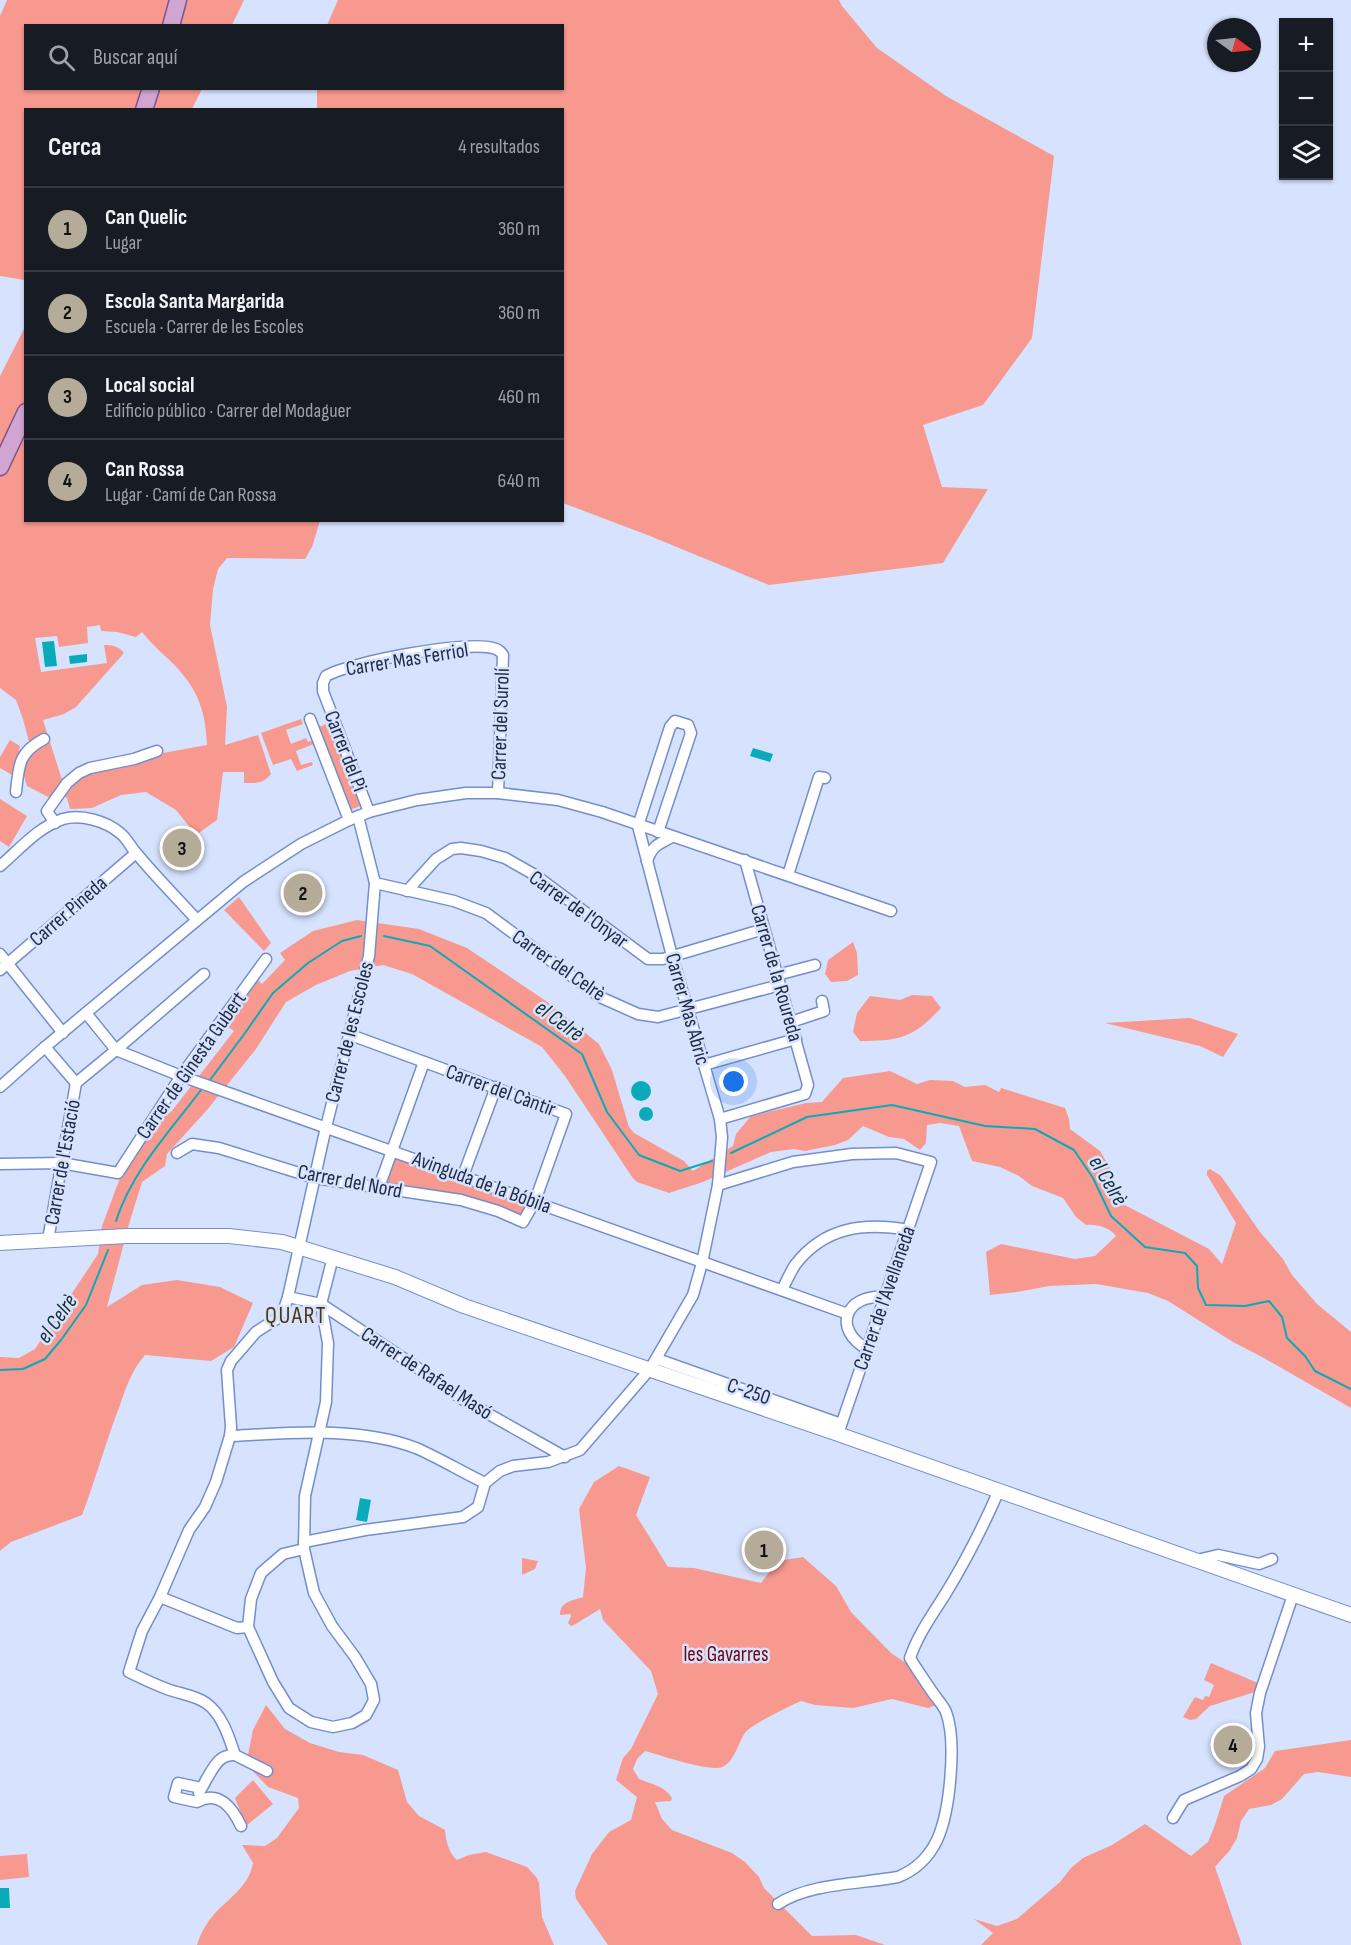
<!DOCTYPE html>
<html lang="es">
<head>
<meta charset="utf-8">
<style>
  body { margin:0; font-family:"Sofia Sans Condensed",sans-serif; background:#20242c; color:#f1f3f6 }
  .controls { position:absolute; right:18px; top:18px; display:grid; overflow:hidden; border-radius:0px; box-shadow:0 2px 4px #0004 }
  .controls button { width:54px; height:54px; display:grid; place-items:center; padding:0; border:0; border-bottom:2px solid #363941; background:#171b24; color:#f1f3f6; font:30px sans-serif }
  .compass { position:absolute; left:1207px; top:18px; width:54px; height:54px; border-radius:50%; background:#171b24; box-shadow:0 2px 4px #0004; rotate:105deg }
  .you { position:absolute; left:734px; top:1082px; width:21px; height:21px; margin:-15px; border:4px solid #fff; border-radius:50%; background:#1a73e8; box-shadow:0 0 0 9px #1a73e833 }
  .badge { display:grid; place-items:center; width:39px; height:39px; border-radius:50%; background:#b4ac98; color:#111; font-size:20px; font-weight:700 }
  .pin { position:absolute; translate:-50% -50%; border:3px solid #fff; box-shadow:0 2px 6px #0006 }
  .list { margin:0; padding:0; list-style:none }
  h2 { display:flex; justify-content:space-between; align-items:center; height:78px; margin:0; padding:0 24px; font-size:26px }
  h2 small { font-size:20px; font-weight:400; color:#9ea1a6 }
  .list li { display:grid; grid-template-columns:39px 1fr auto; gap:18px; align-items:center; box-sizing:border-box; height:84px; padding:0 24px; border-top:2px solid #363941 }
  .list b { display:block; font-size:22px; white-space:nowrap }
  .list p { margin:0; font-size:20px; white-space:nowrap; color:#9ea1a6 }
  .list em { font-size:20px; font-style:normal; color:#9ea1a6 }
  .icon { flex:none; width:33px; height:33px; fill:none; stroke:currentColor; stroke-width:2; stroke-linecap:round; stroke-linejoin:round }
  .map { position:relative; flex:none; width:1351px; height:1945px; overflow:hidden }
  .search { position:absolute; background:#171b24; box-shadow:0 2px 4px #0004; left:24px; top:24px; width:540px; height:66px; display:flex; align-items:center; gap:15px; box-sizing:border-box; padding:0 21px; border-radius:0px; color:#9ea1a6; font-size:22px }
  .panel { position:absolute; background:#171b24; box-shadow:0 2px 4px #0004; left:24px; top:108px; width:540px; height:414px; border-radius:0px }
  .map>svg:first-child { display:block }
  .green { fill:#f7998f; fill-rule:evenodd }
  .water { fill:#09abba }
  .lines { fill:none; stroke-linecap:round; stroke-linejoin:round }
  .stream { stroke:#09abba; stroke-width:2 }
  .street-casing { stroke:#748ecd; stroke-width:13 }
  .secondary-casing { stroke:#748ecd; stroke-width:16 }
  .primary-casing { stroke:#7d538b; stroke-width:19 }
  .street { stroke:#fff; stroke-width:10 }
  .secondary { stroke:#fff; stroke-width:14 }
  .primary { stroke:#d0a5d1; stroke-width:16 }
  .labels { text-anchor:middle; stroke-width:5; stroke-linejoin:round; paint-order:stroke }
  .street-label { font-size:21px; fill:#1f2942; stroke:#d7e3fe }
  .park-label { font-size:21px; fill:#71030a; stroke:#d7e3fe }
  .water-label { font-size:22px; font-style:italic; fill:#143034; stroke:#d7e3fe }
  .quarter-label { font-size:24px; letter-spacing:1.5px; fill:#483810; stroke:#d7e3fe }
</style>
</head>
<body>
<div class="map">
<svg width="1351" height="1945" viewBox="0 0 1351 1945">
  <rect width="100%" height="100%" fill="#d7e3fe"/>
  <g class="green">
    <path d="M7 0H244L232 25 26 26V88L202 89 192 109 26 110 25 280 0 276V16Z"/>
    <path d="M338 0H839L842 6 877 48 946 96 1054 156 1032 338 983 405 923 425 942 487 988 489 943 563 769 585 650 536 563 503 562 110 317 109V89L562 88V26L327 25Z"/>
    <path d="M25 327 26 520 320 521 312 547 305 559 227 558 218 569 213 589 210 625 227 707 225 745 258 735 271 774C263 784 256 783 244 783V772H223L217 820 196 835 176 810 146 792 121 795 92 808 70 809 67 798 60 793 54 800 27 786 23 773 30 746 23 719 16 700 0 688V376ZM100 625 101 631 117 632 136 637 142 632C155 649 172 660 184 676 201 697 206 719 207 745L163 753 157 751 79 773 64 786 43 720 64 714 76 707 124 653C119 646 112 645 104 645L107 663 41 672 35 638 57 636 59 647 88 643 87 627Z"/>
    <path d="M301 719 303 724 286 730 291 744 306 738 308 742 313 740 314 744 296 751 301 765 312 762 313 765 297 771 291 759 273 765 261 733Z"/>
    <path d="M329 723 361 806 349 810 316 728Z"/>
    <path d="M10 740 20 746 14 776 0 768V757Z"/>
    <path d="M0 799 27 816 9 847 0 841Z"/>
    <path d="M239 897 271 943 264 951 224 910Z"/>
    <path d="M357 920 419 929 467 948 546 1001 599 1044 612 1070 629 1127 634 1133 684 1161 693 1171 733 1146 736 1134 751 1116 806 1103 822 1102 843 1078 890 1071 917 1084 930 1080 953 1081 965 1087 985 1085 999 1092 1001 1088 1065 1108 1069 1119 1070 1129 1100 1151 1109 1166 1119 1202 1209 1249 1222 1264 1236 1223 1207 1175V1171L1210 1169 1221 1176 1260 1232 1283 1259 1292 1275 1317 1304 1351 1332V1408L1262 1357 1233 1342 1168 1301 1148 1293 1096 1284 1049 1286 1017 1292 990 1295 986 1252 1001 1244 1075 1259 1095 1256 1116 1236C1109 1227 1097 1224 1086 1225L1076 1217 1063 1198 1032 1186 1019 1176 1000 1167 972 1161 959 1126 940 1123 927 1125 926 1143 920 1150 904 1139 889 1137 863 1126 848 1140 835 1145 805 1151 794 1149 771 1152 703 1182 669 1193 637 1182 632 1177 565 1076 542 1047 412 974 383 965 350 971 316 985 286 1002 256 1049 207 1110 167 1154 165 1166 142 1182 129 1224 107 1307 142 1285 177 1280 220 1287 253 1303 234 1347 211 1361 145 1355C132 1370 126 1387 120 1405 106 1441 96 1478 82 1515L11 1542 0 1551V1357L19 1358 35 1349 98 1254 102 1226 120 1178 140 1147 153 1123 171 1112 234 1031 223 1024 257 979 262 984 285 960 280 953 313 931Z"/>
    <path d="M853 942 857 953 858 975 847 981 831 982 825 974 828 960Z"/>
    <path d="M912 995 932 996 941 1008C913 1038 900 1041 860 1041L853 1032 857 1013 870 996 900 1000Z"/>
    <path d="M1190 1018 1238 1034 1223 1057 1200 1046 1105 1023Z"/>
    <path d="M395 1156 529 1203 522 1216 386 1185Z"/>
    <path d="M619 1466 650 1477 636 1515 668 1567 694 1568 761 1583 778 1561 803 1557 836 1586 851 1612 891 1653 912 1667 934 1699V1706L928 1708 892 1699 853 1708 815 1705 801 1701C790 1706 750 1725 745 1733 738 1743 734 1763 722 1767 709 1772 660 1755 645 1751L637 1759 633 1769 639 1779C651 1784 665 1786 672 1798L671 1801 655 1802 662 1819 672 1830 732 1853 745 1862 759 1877 764 1888 812 1936 856 1935 885 1945H608L576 1899 575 1891 592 1854 609 1832 631 1820 637 1797 616 1780 623 1758 631 1749 658 1694 651 1671 603 1620 600 1609 574 1625 571 1626 568 1623 571 1616 570 1614 560 1615C560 1601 572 1601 583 1597L586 1568 579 1509 594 1482Z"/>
    <path d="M522 1558 538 1561 535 1569 522 1575Z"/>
    <path d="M1211 1663 1258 1683 1255 1692 1210 1706 1196 1719 1190 1720 1183 1717 1195 1697 1203 1700 1205 1696 1209 1697 1214 1685 1204 1680Z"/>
    <path d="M266 1705 285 1729 310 1743 339 1752 363 1755 398 1770 407 1802 419 1816 445 1830C446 1842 449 1853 457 1860L469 1855 486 1852 527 1867 537 1878 539 1883 542 1917 554 1945H197C201 1932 207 1922 216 1912 232 1896 249 1885 253 1863L242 1845 265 1846 277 1838 299 1808 298 1798 268 1787 246 1764 253 1730Z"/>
    <path d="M1351 1740V1777L1318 1772 1304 1774 1282 1799 1271 1805 1249 1809 1241 1821 1237 1838 1230 1850 1215 1867 1242 1945H981L993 1933 974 1919 997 1926 1017 1919 1060 1882 1071 1868 1083 1858 1112 1845 1145 1824 1191 1856 1208 1842 1215 1825 1224 1796 1265 1768 1275 1751Z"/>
    <path d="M253 1780 273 1804 246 1826 235 1798Z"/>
    <path d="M27 1854 29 1877 0 1880V1856Z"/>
  </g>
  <g class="water">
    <path d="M54 641 57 666 45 667 42 642Z"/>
    <path d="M87 654V662L70 664 69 656Z"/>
    <path d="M753 748 773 754 770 762 750 756Z"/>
    <circle cx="641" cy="1091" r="10"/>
    <circle cx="646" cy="1114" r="7"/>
    <path d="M360 1498 371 1500 367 1522 356 1520Z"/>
    <path d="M0 1888H9L10 1908H0Z"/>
  </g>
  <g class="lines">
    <g class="stream">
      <path d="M384 936 430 946 582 1054 607 1112 639 1155 680 1171 712 1161"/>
      <path d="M210 1080 245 1033 273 993 308 963 342 941 361 936"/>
      <path d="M731 1153 807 1117 892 1105 985 1126 1035 1129 1074 1150 1093 1178 1111 1216 1145 1247 1185 1253 1197 1266 1198 1288 1206 1305 1245 1306 1269 1301 1282 1317 1287 1338 1305 1356 1315 1371 1351 1389"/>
      <path d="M116 1221C132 1171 170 1131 201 1090"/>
      <path d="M0 1370 23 1369 45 1359 61 1340 86 1305 108 1250"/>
    </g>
    <g class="street-casing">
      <g id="street">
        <path d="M310 719 349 820"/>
        <path d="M16 792C19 765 18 753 44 739"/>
        <path d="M369 812 323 691V683L326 676C350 662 471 639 496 649 500 651 500 651 503 655L498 793"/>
        <path d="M55 823 47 811 67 783 79 773 90 768 134 759 157 751"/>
        <path d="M647 861C652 846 658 844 672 837"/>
        <path d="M0 866C19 850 38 827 63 819 81 814 106 821 120 833 127 838 131 848 137 854 156 877 177 898 197 920"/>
        <path d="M788 875 819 777 825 778"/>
        <path d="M375 883 454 901 486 913 600 997 638 1014 658 1017 780 985"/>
        <path d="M407 891 436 859 452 849 461 848 481 851 505 858 535 875 648 959H663L764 929"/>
        <path d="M0 954 63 1033"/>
        <path d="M0 970 136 853"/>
        <path d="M204 974 116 1050 181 1076 848 1314"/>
        <path d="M777 975 815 965"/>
        <path d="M791 1022 824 1011 822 1001"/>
        <path d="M45 1047 76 1083"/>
        <path d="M704 1065 796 1039"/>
        <path d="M76 1083 116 1050 86 1013"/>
        <path d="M0 1087 45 1047 243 882 301 844 349 820 369 812 417 800 466 793H498L558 800 602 812 891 911"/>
        <path d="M720 1119 805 1094 808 1085 745 860"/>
        <path d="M177 1153 192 1144 219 1148 315 1178 461 1200 498 1211 523 1222 535 1201 566 1114 348 1034"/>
        <path d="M0 1164 61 1163 118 1173 181 1076 266 959"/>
        <path d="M463 1176 496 1087"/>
        <path d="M718 1185 793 1162 852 1154 896 1153 931 1162 838 1434"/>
        <path d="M379 1187 424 1062"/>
        <path d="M48 1240 76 1083"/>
        <path d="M782 1290C786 1282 790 1273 795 1265 824 1227 864 1222 908 1230"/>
        <path d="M288 1297 321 1304 409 1362 462 1399 565 1457"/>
        <path d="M867 1349C832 1329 845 1294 885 1297"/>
        <path d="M657 1359 841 1424"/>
        <path d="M230 1436C289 1433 359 1426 416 1448 439 1458 462 1472 485 1483"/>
        <path d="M304 1542 365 1530 463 1517 478 1507 485 1483 500 1471 513 1466 548 1462 580 1450 650 1369 693 1295 702 1263 718 1185 722 1137 720 1119 672 956 638 826 670 727 675 721 688 725 691 733 658 832"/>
        <path d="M304 1549 283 1554 261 1573 251 1599 248 1627 273 1682 289 1708 311 1722 333 1727 352 1723 366 1715 374 1700 371 1684 355 1657 332 1626 314 1593 304 1549 305 1496 326 1402 328 1343 321 1304 333 1257"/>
        <path d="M1197 1560 1218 1555 1259 1564 1272 1559"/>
        <path d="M160 1597 237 1628 248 1627"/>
        <path d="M267 1771 235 1755C229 1737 222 1714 206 1703 195 1695 180 1694 167 1689 154 1684 141 1678 129 1672L142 1631 160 1597 189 1530 205 1507 216 1482 230 1436 231 1427 227 1370 231 1361 256 1332 278 1318 284 1309 288 1297 326 1127 369 956 375 883 358 816"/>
        <path d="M201 1788 178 1783 174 1797 197 1802C219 1789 233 1809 241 1826"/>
        <path d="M199 1793C201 1788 204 1785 206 1780 214 1767 219 1754 235 1755"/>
        <path d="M1173 1818 1184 1800 1240 1776 1251 1769 1257 1759 1259 1747 1256 1713 1260 1693 1293 1595"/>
        <path d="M778 1904C810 1883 860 1884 898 1877 915 1870 929 1857 937 1840 950 1812 957 1741 946 1712 943 1705 937 1699 933 1693 925 1681 917 1670 910 1658 918 1634 933 1614 946 1593 966 1560 984 1525 999 1490"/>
      </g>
    </g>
    <g class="secondary-casing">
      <path id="secondary" d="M0 1243 126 1236H229L282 1242 395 1277 464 1306 838 1434 1351 1615"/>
    </g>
    <g class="primary-casing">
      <g id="primary">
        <path d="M171 26 178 0"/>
        <path d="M144 110 151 88"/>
        <path d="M0 467 26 412"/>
      </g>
    </g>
    <use href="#street" class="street"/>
    <use href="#secondary" class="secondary"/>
    <use href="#primary" class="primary"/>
  </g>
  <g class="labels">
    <g class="street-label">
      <text transform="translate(407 659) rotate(-9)" y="7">Carrer Mas Ferriol</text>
      <text transform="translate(500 724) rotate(-88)" y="7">Carrer del Surolí</text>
      <text transform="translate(346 751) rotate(69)" y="7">Carrer del Pi</text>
      <text transform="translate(579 909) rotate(36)" y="7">Carrer de l'Onyar</text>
      <text transform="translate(68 911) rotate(-41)" y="7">Carrer Pineda</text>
      <text transform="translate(559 965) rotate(35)" y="7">Carrer del Celrè</text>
      <text transform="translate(777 973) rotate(74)" y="7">Carrer de la Roureda</text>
      <text transform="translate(688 1009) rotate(74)" y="7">Carrer Mas Abric</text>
      <text transform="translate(349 1032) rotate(-76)" y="7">Carrer de les Escoles</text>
      <text transform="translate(191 1065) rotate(-55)" y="7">Carrer de Ginesta Gubert</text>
      <text transform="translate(501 1090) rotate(20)" y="7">Carrer del Càntir</text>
      <text transform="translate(62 1162) rotate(-80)" y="7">Carrer de l'Estació</text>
      <text transform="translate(350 1181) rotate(11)" y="7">Carrer del Nord</text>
      <text transform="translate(482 1182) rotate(20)" y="7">Avinguda de la Bóbila</text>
      <text transform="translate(884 1298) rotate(-71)" y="7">Carrer de l'Avellaneda</text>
      <text transform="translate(427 1373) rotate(33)" y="7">Carrer de Rafael Masó</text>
      <text transform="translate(749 1391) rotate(19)" y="7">C-250</text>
    </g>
    <g class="park-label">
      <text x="726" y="1661">les Gavarres</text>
    </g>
    <g class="water-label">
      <text transform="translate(560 1020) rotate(36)" y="8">el Celrè</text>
      <text transform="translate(1109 1180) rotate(59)" y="8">el Celrè</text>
      <text transform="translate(56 1318) rotate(-55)" y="8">el Celrè</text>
    </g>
    <g class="quarter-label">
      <text x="296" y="1323">QUART</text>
    </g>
  </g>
</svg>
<div class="controls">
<button>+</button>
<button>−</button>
<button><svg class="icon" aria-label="layers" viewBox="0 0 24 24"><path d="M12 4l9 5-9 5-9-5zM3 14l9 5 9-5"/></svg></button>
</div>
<svg class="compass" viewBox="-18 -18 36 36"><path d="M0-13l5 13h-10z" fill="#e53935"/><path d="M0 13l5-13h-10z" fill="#9ea1a6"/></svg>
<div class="you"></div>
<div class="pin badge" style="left:764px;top:1550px">1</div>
<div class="pin badge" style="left:303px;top:893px">2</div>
<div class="pin badge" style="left:182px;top:848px">3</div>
<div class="pin badge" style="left:1233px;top:1745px">4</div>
<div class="search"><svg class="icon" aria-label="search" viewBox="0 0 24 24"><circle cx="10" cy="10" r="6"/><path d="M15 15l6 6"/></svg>Buscar aquí</div>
<section class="panel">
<h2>Cerca<small>4 resultados</small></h2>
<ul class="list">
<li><span class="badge">1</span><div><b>Can Quelic</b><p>Lugar</p></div><em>360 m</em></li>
<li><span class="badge">2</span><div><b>Escola Santa Margarida</b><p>Escuela · Carrer de les Escoles</p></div><em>360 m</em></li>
<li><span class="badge">3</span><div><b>Local social</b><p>Edificio público · Carrer del Modaguer</p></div><em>460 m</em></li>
<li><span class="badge">4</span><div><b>Can Rossa</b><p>Lugar · Camí de Can Rossa</p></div><em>640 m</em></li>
</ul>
</section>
</div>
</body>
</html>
